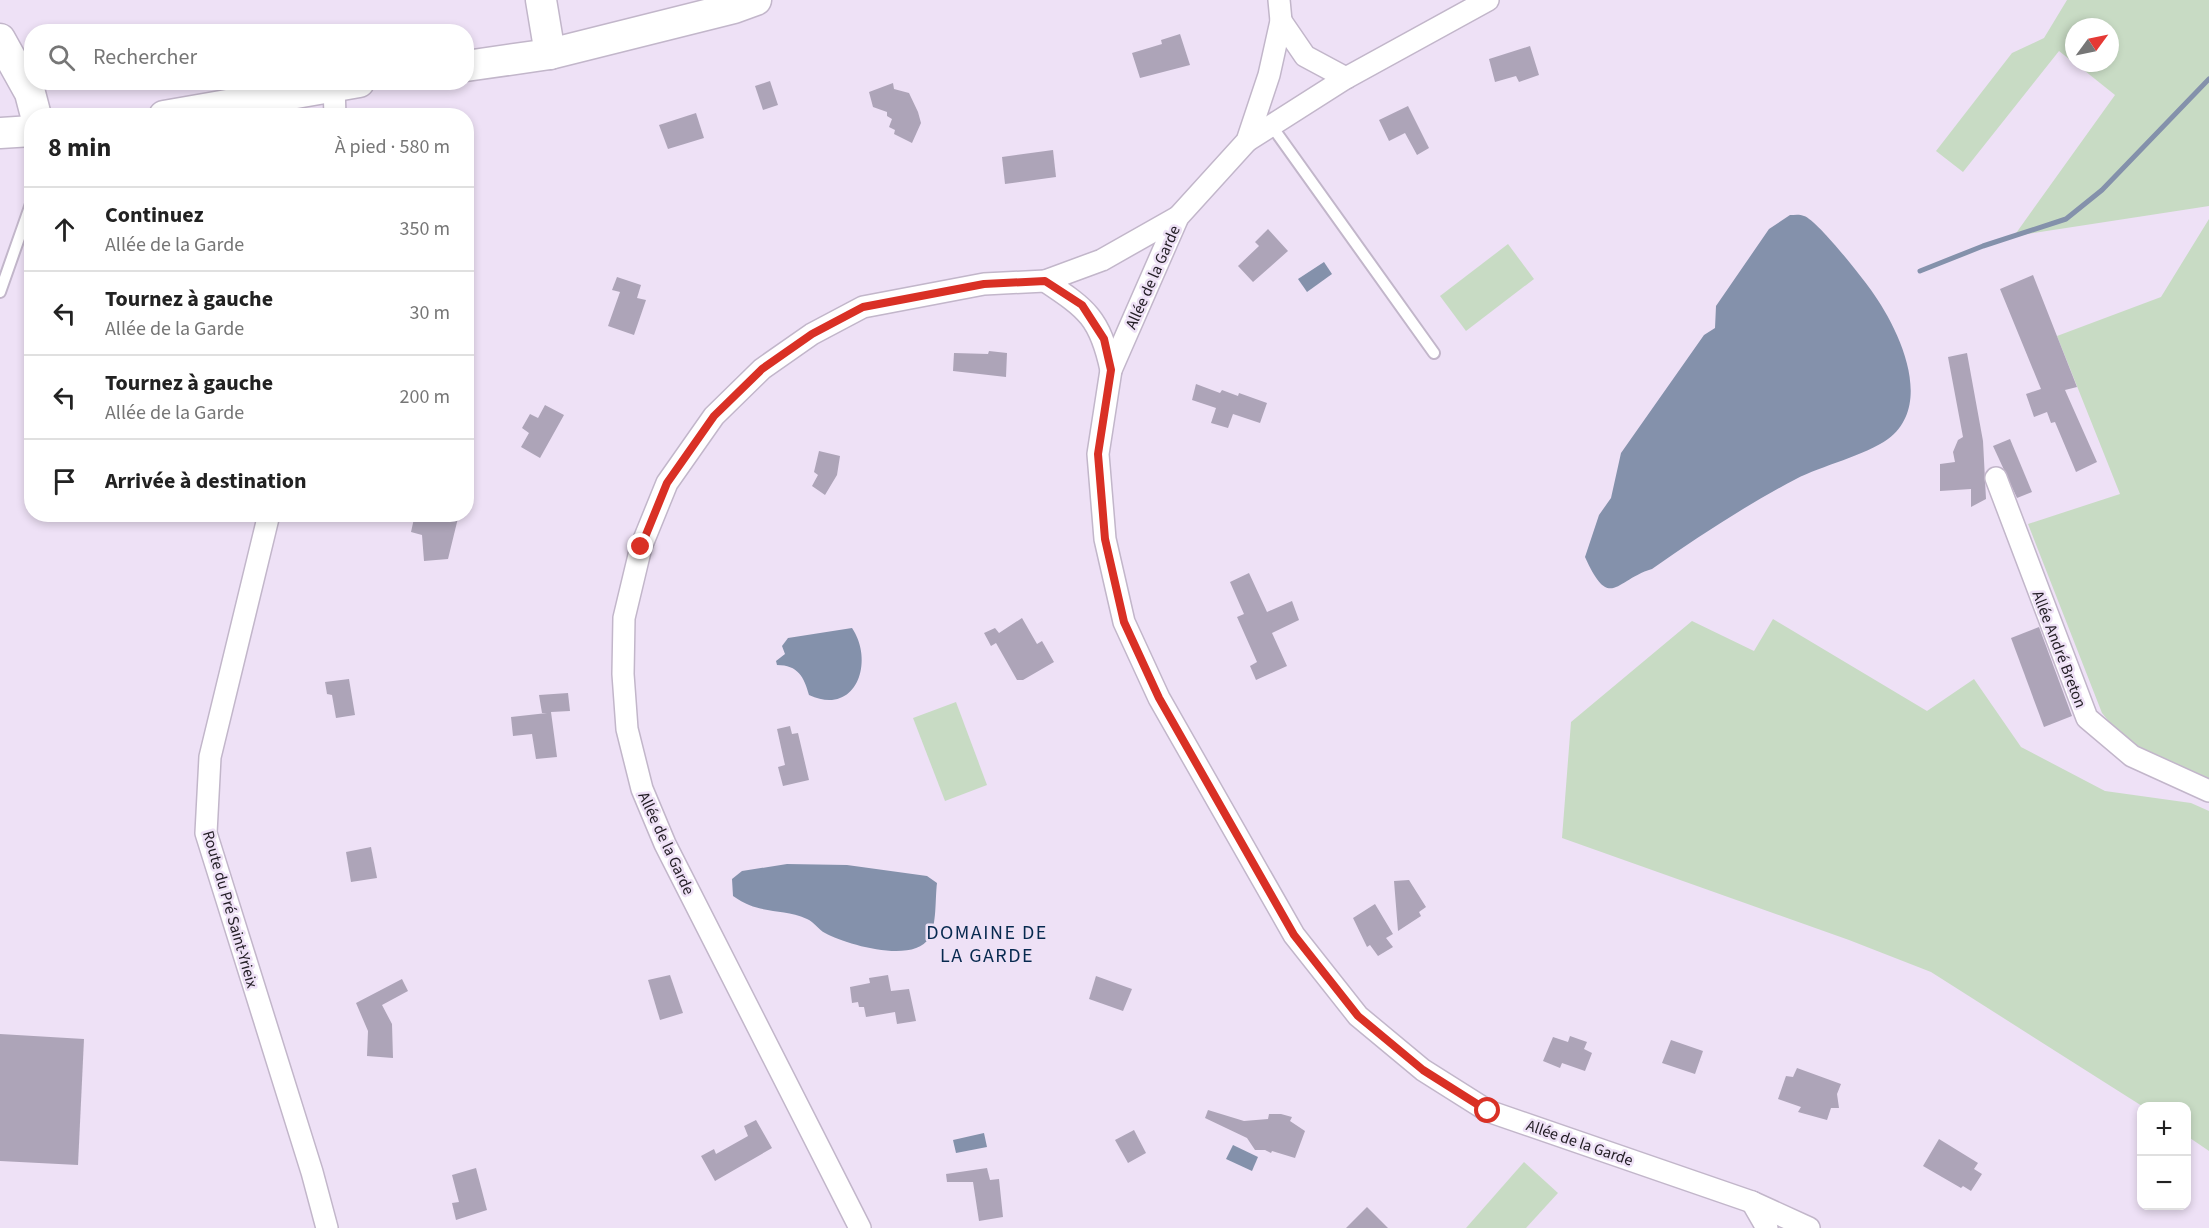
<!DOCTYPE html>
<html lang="fr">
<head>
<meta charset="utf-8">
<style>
  body { margin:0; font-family:"Source Sans 3",sans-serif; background:#f2f2f2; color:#222 }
  .controls { position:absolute; right:18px; bottom:18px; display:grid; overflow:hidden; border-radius:12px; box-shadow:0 3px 9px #0003 }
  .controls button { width:54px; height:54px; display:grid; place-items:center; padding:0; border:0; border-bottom:2px solid #e0e0e0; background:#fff; color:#222; font:30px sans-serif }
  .compass { position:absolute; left:2065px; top:18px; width:54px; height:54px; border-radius:50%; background:#fff; box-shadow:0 3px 9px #0003; rotate:57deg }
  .stop { position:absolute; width:18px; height:18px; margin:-14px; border:4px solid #d93025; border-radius:50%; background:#fff }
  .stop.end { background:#d93025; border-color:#fff; box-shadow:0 2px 6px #0008 }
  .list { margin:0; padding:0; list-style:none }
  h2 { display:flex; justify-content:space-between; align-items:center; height:78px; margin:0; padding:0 24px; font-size:26px }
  h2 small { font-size:20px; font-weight:400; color:#767676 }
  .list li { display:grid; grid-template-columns:39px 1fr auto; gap:18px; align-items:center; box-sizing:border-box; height:84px; padding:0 24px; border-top:2px solid #e0e0e0 }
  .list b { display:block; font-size:22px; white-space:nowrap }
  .list p { margin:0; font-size:20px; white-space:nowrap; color:#767676 }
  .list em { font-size:20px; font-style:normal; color:#767676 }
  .icon { flex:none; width:33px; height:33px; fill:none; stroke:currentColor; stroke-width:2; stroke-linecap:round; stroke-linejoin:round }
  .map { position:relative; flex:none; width:2209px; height:1228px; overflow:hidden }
  .search { position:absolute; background:#fff; box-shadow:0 3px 9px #0003; left:24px; top:24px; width:450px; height:66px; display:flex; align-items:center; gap:15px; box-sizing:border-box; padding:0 21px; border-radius:24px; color:#767676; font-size:22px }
  .panel { position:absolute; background:#fff; box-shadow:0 3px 9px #0003; left:24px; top:108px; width:450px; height:414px; border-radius:24px }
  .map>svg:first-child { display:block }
  .green { fill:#c8dbc4 }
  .water { fill:#8491ab }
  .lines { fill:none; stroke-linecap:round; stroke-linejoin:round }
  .stream { stroke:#8491ab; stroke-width:5 }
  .building { fill:#ada4b8 }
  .lane-casing { stroke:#c2b6ca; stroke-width:14 }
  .street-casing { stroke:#c2b6ca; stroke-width:24 }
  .secondary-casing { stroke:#c2b6ca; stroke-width:33 }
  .lane { stroke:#fff; stroke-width:10 }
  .street { stroke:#fff; stroke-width:21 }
  .secondary { stroke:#fff; stroke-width:30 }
  .route { stroke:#d93025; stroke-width:8 }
  .labels { text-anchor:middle; stroke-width:5; stroke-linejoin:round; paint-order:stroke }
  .street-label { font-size:16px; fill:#211c23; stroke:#eee1f6 }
  .quarter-label { font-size:20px; letter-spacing:1.5px; fill:#07294f; stroke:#eee1f6 }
</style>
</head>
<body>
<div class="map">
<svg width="2209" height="1228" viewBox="0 0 2209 1228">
  <rect width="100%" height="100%" fill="#eee1f6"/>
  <g class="green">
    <path d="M2067 0H2209V206L2014 236 2115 95 2075 63H2110V27H2074V63L2059 51 1963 172 1936 151 2012 53 2044 38Z"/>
    <path d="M2209 219V779L2128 745 2102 713 2028 524 2120 494 2057 336 2161 297Z"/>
    <path d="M1508 244 1534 279 1466 331 1440 296Z"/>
    <path d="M1773 619 1927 711 1974 679 2021 747 2105 791 2191 803 2209 811V1151L2187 1136 2186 1106H2142L1931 972 1849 940 1562 838 1571 722 1692 621 1754 651Z"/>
    <path d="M956 702 987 785 945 801 913 718Z"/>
    <path d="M1524 1162 1558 1193 1526 1228H1466Z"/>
  </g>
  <g class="water">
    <path d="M1790 215C1794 215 1800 214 1804 216 1817 220 1861 276 1871 290 1897 326 1936 403 1888 439 1866 455 1821 466 1796 479 1746 505 1698 537 1652 569 1615 580 1610 612 1585 557L1599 515 1611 498 1621 453 1704 335 1715 328 1716 306 1769 229Z"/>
    <path d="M1324 262 1332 274 1307 292 1298 279Z"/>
    <path d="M852 628C875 662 856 717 809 695 804 677 798 665 777 665L776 661 785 654 782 646 788 638Z"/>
    <path d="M787 864 847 865 927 876 937 883C935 899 937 925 929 938 914 964 847 945 825 933 819 930 814 922 807 919 781 907 761 916 733 896L732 879 742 871Z"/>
    <path d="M984 1133 987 1147 956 1153 953 1140Z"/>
    <path d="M1233 1145 1258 1157 1252 1171 1226 1159Z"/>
  </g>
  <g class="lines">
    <path class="stream" d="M1920 271 1983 246 2066 219 2102 190 2209 79"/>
  </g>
  <g class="building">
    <path d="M1180 34 1190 65 1140 78 1132 53 1162 44 1161 40Z"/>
    <path d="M1530 46 1539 75 1519 82 1516 76 1495 82 1489 59Z"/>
    <path d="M770 81 778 105 763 110 755 86Z"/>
    <path d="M893 83 894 89 909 93 918 112 921 123 912 143 894 134 895 130 889 127 892 119 887 116V112L873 107 869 92Z"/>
    <path d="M1408 106 1429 148 1417 155 1405 133 1389 141 1379 120Z"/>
    <path d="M696 113 704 138 668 149 659 125Z"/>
    <path d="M1053 150 1056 177 1005 184 1002 157Z"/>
    <path d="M1268 229 1288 251 1253 282 1238 266 1259 246 1255 242Z"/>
    <path d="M2033 275 2077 387 2065 390 2097 462 2076 472 2055 422 2051 423 2047 412 2034 417 2026 394 2041 389 2000 289Z"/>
    <path d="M617 277 641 285 637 298 646 300 634 335 608 326 620 292 612 290Z"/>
    <path d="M989 351 1007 353 1006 377 953 371 954 353 988 354Z"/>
    <path d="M1967 353 1983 441 1986 499 1971 507V489L1940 491V464L1955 462 1953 452 1958 440 1963 437 1948 357Z"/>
    <path d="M1196 384 1220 393 1222 390 1238 396 1239 393 1267 403 1260 423 1233 414 1228 428 1211 423 1216 408 1192 400Z"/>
    <path d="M545 405 564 415 540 458 521 447 529 433 522 428 530 414 538 418Z"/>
    <path d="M2010 439 2032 492 2017 498 1993 446Z"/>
    <path d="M819 451 840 456 837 475 825 495 812 486 818 475 814 472Z"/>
    <path d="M415 514H459L448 559 424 561 422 535 411 532Z"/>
    <path d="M1249 573 1267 612 1292 601 1299 620 1272 633 1287 666 1256 680 1250 666 1257 662 1237 617 1244 614 1230 582Z"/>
    <path d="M1022 618 1037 644 1042 641 1054 662 1023 680H1017L996 643 991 646 984 633 995 628 999 633Z"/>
    <path d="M2039 627 2072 716 2044 727 2011 638Z"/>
    <path d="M349 679 355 715 336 718 332 695 327 694 325 682Z"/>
    <path d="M568 693 570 711 551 712 557 757 536 759 532 734 513 736 511 717 547 713H542L539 695Z"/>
    <path d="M790 726 792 734 798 733 809 780 783 786 778 767 785 765 777 729Z"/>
    <path d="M371 847 377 878 351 882 346 852Z"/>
    <path d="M1409 880 1426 907 1419 912 1421 916 1398 931 1394 881Z"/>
    <path d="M1375 904 1393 934 1386 938 1393 947 1378 956 1370 945 1367 947 1353 918Z"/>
    <path d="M670 975 683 1013 660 1020 648 980Z"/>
    <path d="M888 975 891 991 909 989 916 1021 897 1024 895 1012 866 1017 864 1007H859L858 1002 852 1003 850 987 870 983 869 978Z"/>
    <path d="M1096 976 1132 989 1123 1011 1089 999Z"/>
    <path d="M402 979 408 991 382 1005 392 1024 393 1058 367 1056 368 1031 356 1003Z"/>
    <path d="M0 1034 84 1039 78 1165 0 1161Z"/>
    <path d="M1570 1036 1587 1042 1584 1049 1592 1053 1585 1071 1562 1063 1560 1068 1543 1061 1553 1037 1568 1042Z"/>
    <path d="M1671 1040 1703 1051 1695 1074 1662 1063Z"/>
    <path d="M1797 1068 1841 1084 1837 1094 1839 1108H1831L1827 1120 1798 1112 1801 1107 1778 1099 1786 1076 1793 1077Z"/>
    <path d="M1208 1110 1244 1121 1268 1119 1269 1114H1281L1292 1117 1290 1121 1305 1131 1295 1158 1272 1151 1271 1153 1265 1150H1255L1247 1138 1205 1118Z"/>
    <path d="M756 1120 772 1148 715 1181 701 1156 714 1149 716 1154 748 1136 744 1126Z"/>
    <path d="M1134 1130 1146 1153 1128 1163 1115 1140Z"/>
    <path d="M1939 1139 1978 1163 1974 1169 1982 1174 1971 1191 1963 1186 1961 1188 1923 1166Z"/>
    <path d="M476 1168 487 1210 456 1220 452 1203 459 1202 452 1175Z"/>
    <path d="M987 1168 990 1180 999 1179 1003 1217 979 1221 973 1182H947L946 1174Z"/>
    <path d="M1367 1207 1388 1228H1346Z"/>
  </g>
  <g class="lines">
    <g class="lane-casing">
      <g id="lane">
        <path d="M1271 125 1434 353"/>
        <path d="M0 292 32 201"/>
      </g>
    </g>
    <g class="street-casing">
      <g id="street">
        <path d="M1279 0 1281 21 1269 75 1247 141 1178 217 1111 370 1098 454 1105 539 1124 622 1159 698 1294 935 1358 1016 1423 1070 1488 1111 1752 1202 1809 1228"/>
        <path d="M1281 21 1305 56 1346 78"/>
        <path d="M334 86 335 116"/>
        <path d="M1247 141 1346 78 1488 0"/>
        <path d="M1111 370C1100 318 1087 309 1045 281L1102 260 1178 217"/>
        <path d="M1996 478 2087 718 2132 756 2209 791"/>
        <path d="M269 514 210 757 206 833 312 1172 327 1228"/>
        <path d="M1752 1202 1767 1228"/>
        <path d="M860 1228 665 844 642 789 627 729 623 674 624 618 641 547 667 483 714 416 762 369 812 334 863 307 984 284 1045 281"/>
      </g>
    </g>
    <g class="secondary-casing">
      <g id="secondary">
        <path d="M541 0 550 54"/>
        <path d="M0 39 30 93 36 116"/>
        <path d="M466 66 550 54 734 8 756 0"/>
        <path d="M164 116 359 82"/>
        <path d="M0 133 32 131"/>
      </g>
    </g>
    <use href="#lane" class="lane"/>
    <use href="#street" class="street"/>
    <use href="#secondary" class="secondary"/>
  </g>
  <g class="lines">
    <path class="route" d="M641 547 667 483 714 416 762 369 812 334 863 307 984 284 1045 281 1082 305 1104 339 1111 370 1098 454 1105 539 1124 622 1159 698 1294 935 1358 1016 1423 1070 1488 1111"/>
  </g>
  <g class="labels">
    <g class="street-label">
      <text transform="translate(1152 277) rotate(-66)" y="6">Allée de la Garde</text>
      <text transform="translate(2060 649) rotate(69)" y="6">Allée André Breton</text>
      <text transform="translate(667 843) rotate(65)" y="6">Allée de la Garde</text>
      <text transform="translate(231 909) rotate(74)" y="6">Route du Pré Saint-Yrieix</text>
      <text transform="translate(1580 1142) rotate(19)" y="6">Allée de la Garde</text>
    </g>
    <g class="quarter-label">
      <text x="987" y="939">DOMAINE DE<tspan x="987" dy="23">LA GARDE</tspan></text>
    </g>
  </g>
</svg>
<div class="controls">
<button>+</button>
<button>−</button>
</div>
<svg class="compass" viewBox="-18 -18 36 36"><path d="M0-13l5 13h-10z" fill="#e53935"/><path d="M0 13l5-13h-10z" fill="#767676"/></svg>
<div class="stop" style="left:1488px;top:1111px"></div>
<div class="stop end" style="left:641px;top:547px"></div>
<div class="search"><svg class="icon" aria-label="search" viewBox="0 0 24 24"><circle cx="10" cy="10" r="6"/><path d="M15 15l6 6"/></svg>Rechercher</div>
<section class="panel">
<h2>8 min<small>À pied · 580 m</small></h2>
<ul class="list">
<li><svg class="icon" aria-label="ahead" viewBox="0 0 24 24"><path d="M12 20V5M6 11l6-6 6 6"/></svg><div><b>Continuez</b><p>Allée de la Garde</p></div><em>350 m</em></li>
<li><svg class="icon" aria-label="left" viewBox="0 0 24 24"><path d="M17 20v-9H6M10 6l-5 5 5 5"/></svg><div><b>Tournez à gauche</b><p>Allée de la Garde</p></div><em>30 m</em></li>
<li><svg class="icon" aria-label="left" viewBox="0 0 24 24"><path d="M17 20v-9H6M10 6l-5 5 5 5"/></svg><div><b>Tournez à gauche</b><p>Allée de la Garde</p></div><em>200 m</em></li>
<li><svg class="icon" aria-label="arrive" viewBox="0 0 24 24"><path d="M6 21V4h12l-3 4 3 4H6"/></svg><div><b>Arrivée à destination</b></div></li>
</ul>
</section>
</div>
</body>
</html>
